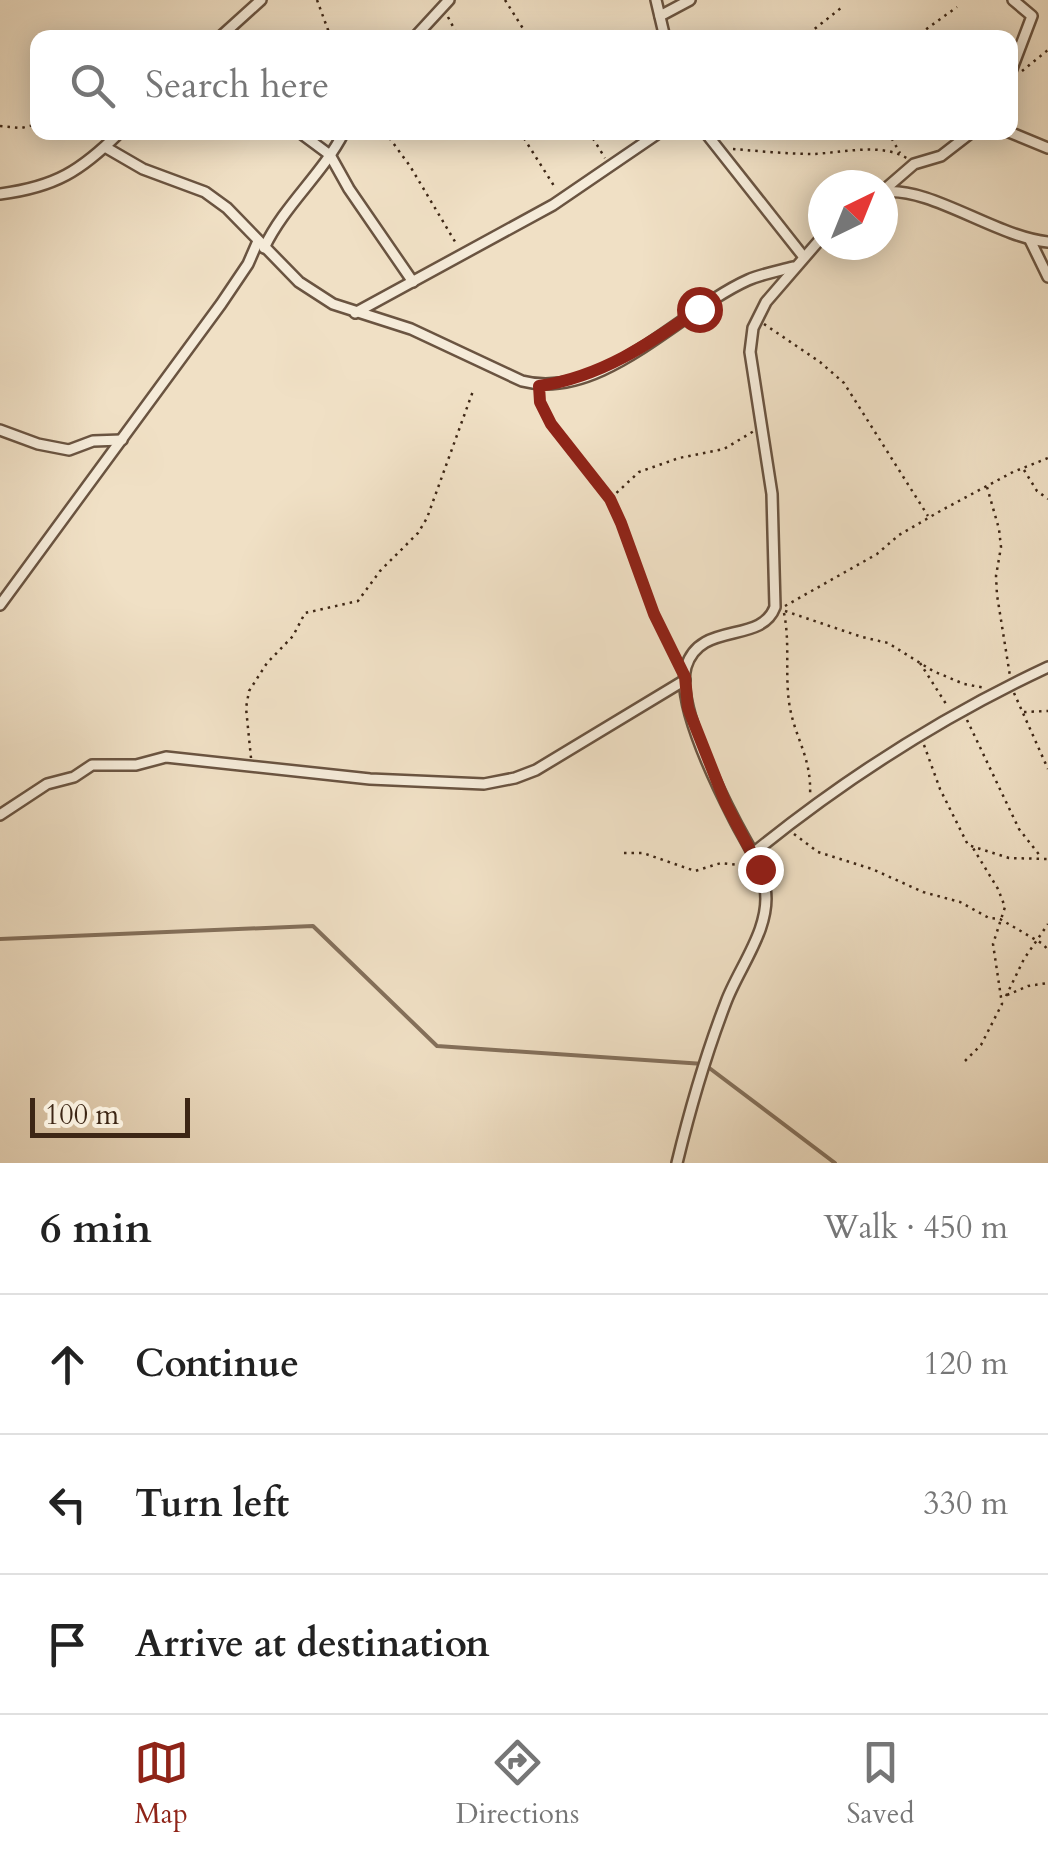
<!DOCTYPE html>
<html lang="en">
<head>
<meta charset="utf-8">
<style>
  body { margin:0; font-family:Cardo,serif; background:#f2f2f2; color:#222 }
  .compass { position:absolute; left:808px; top:170px; width:90px; height:90px; border-radius:50%; background:#fff; box-shadow:0 5px 25px #0003; rotate:43deg }
  .scale { position:absolute; left:30px; bottom:25px; width:160px; box-sizing:border-box; padding-left:10px; border:5px solid #3d2615; border-top:0; font-size:28px; line-height:35px; white-space:nowrap; color:#3d2615; -webkit-text-stroke:8px #f5ebd9; paint-order:stroke }
  .stop { position:absolute; width:30px; height:30px; margin:-22px; border:8px solid #8f2418; border-radius:50%; background:#fff }
  .stop.end { background:#8f2418; border-color:#fff; box-shadow:0 2px 10px #0008 }
  .list { margin:0; padding:0; list-style:none }
  h2 { display:flex; justify-content:space-between; align-items:center; height:130px; margin:0; padding:0 40px; font-size:42px }
  h2 small { font-size:32px; font-weight:400; color:#767676 }
  .list li { display:grid; grid-template-columns:65px 1fr auto; gap:30px; align-items:center; box-sizing:border-box; height:140px; padding:0 40px; border-top:2px solid #e0e0e0 }
  .list b { display:block; font-size:38px; white-space:nowrap }
  .list em { font-size:32px; font-style:normal; color:#767676 }
  .icon { flex:none; width:55px; height:55px; fill:none; stroke:currentColor; stroke-width:2; stroke-linecap:round; stroke-linejoin:round }
  .map { position:relative; flex:none; width:1048px; height:1163px; overflow:hidden }
  .search { position:absolute; background:#fff; box-shadow:0 5px 25px #0003; left:30px; right:30px; top:30px; height:110px; display:flex; align-items:center; gap:25px; box-sizing:border-box; padding:0 35px; border-radius:20px; color:#767676; font-size:38px }
  .sheet { height:550px; background:#fff }
  nav { display:flex; justify-content:space-around; align-items:center; box-sizing:border-box; height:140px; border-top:2px solid #e0e0e0; background:#fff; font-size:28px; color:#767676 }
  nav a { display:grid; justify-items:center; gap:5px }
  nav .on { color:#8f2418 }
  .map>svg:first-child { display:block }
  .lines { fill:none; stroke-linecap:round; stroke-linejoin:round }
  .stream { stroke:#84705b; stroke-width:4 }
  .minor-casing { stroke:#6a5441; stroke-width:14 }
  .path { stroke:#3d2615; stroke-width:2.5; stroke-dasharray:2.5 5; stroke-linecap:butt }
  .minor { stroke:#f5ebd9; stroke-width:9 }
  .route { stroke:#8f2418; stroke-width:12 }
</style>
</head>
<body>
<div class="map">
<svg width="1048" height="1163" viewBox="0 0 1048 1163">
  <rect width="100%" height="100%" fill="#f0e0c5"/>
  <filter id="stains"><feTurbulence type="fractalNoise" baseFrequency=".002" numOctaves="4"/><feColorMatrix values="0 0 0 0 .2 0 0 0 0 .09 0 0 0 0 .02 0 0 0 .5 -.17"/></filter>
  <radialGradient id="worn" r=".72"><stop offset=".6" stop-color="#630" stop-opacity="0"/><stop offset="1" stop-color="#630" stop-opacity=".3"/></radialGradient>
  <g class="lines">
    <path class="stream" d="M0 939 313 926 437 1046 704 1064 835 1163"/>
    <g class="minor-casing">
      <g id="minor">
        <path d="M656 0 665 38"/>
        <path d="M660 16 690 0"/>
        <path d="M219 38 261 0"/>
        <path d="M414 38 449 0"/>
        <path d="M1010 74 1032 16 1013 0"/>
        <path d="M299 132 330 155 349 189 413 282"/>
        <path d="M705 132 803 256"/>
        <path d="M1009 132 1048 148"/>
        <path d="M105 147 143 169 205 192 227 208 299 282 333 304 411 329 522 381C601 402 681 310 748 280 762 274 778 271 793 267"/>
        <path d="M884 190 914 164 941 156 972 132"/>
        <path d="M883 192C930 186 996 237 1048 242"/>
        <path d="M0 194C55 187 81 171 120 132"/>
        <path d="M1030 240 1048 277"/>
        <path d="M264 248C285 204 322 175 344 132"/>
        <path d="M355 313 553 205 660 132"/>
        <path d="M0 430 38 444 69 450 93 441 122 440"/>
        <path d="M0 605 221 304 248 264 258 241"/>
        <path d="M0 815 47 784 74 777 92 765H136L166 757 370 779 484 784 515 778 536 770 685 680"/>
        <path d="M752 854C843 780 941 717 1048 667"/>
        <path d="M677 1163C690 1109 706 1054 726 1002 739 967 772 927 765 888 761 863 745 841 734 819 717 786 676 703 686 667 700 620 761 645 775 607L772 494 750 352 753 328 766 302 823 236"/>
      </g>
    </g>
    <g class="path">
      <path d="M317 0 331 38"/>
      <path d="M505 0 529 38"/>
      <path d="M448 17 459 38"/>
      <path d="M803 38 841 8"/>
      <path d="M914 38 957 7"/>
      <path d="M1022 71 1048 50"/>
      <path d="M0 126 21 128 38 124"/>
      <path d="M385 132 410 166 457 245"/>
      <path d="M520 132 556 189"/>
      <path d="M589 132 605 158"/>
      <path d="M888 132 900 153"/>
      <path d="M733 149C759 151 787 154 813 154 841 153 883 142 908 159"/>
      <path d="M764 324 820 362 844 383 928 516"/>
      <path d="M540 392C544 428 587 466 608 496 641 546 648 611 677 663"/>
      <path d="M1024 470 1037 491 1048 499"/>
      <path d="M987 487 999 529 1001 547 996 576 997 595 1010 676"/>
      <path d="M611 498 639 472 679 458 724 449 754 431"/>
      <path d="M785 606 877 554 899 535 942 510 1013 472 1048 458"/>
      <path d="M785 611 862 637 888 643 933 671 964 684 986 688"/>
      <path d="M784 613C790 642 785 672 789 702 794 738 812 756 810 796"/>
      <path d="M920 663 948 707"/>
      <path d="M1014 693 1048 769"/>
      <path d="M1024 712 1048 711"/>
      <path d="M967 720 1019 829 1041 857"/>
      <path d="M924 745 940 789 968 845 1009 858 1048 859"/>
      <path d="M251 758 246 708 249 691 267 663 293 636 305 613 358 601 380 571 418 533 427 518 473 391"/>
      <path d="M794 834 818 852 872 869 923 892 960 902 989 918 1000 919 1043 944 1048 950"/>
      <path d="M624 853H643L695 871 721 863 748 866"/>
      <path d="M1007 995 1028 986 1048 983"/>
      <path d="M1006 996 1024 959 1048 924"/>
      <path d="M965 1061 981 1045 1002 1004 993 944 1005 907 998 889 973 848"/>
    </g>
    <use href="#minor" class="minor"/>
  </g>
  <g class="lines">
    <path class="route" d="M699 309C649 344 601 377 539 386L540 402 551 424 610 499 621 523 654 614 685 677 688 708 726 804 760 869"/>
  </g>
  <rect width="100%" height="100%" filter="url(#stains)"/>
  <rect width="100%" height="100%" fill="url(#worn)"/>
</svg>
<svg class="compass" viewBox="-18 -18 36 36"><path d="M0-13l5 13h-10z" fill="#e53935"/><path d="M0 13l5-13h-10z" fill="#767676"/></svg>
<div class="scale">100 m</div>
<div class="stop" style="left:699px;top:309px"></div>
<div class="stop end" style="left:760px;top:869px"></div>
<div class="search"><svg class="icon" aria-label="search" viewBox="0 0 24 24"><circle cx="10" cy="10" r="6"/><path d="M15 15l6 6"/></svg>Search here</div>
</div>
<section class="sheet">
<h2>6 min<small>Walk · 450 m</small></h2>
<ul class="list">
<li><svg class="icon" aria-label="ahead" viewBox="0 0 24 24"><path d="M12 20V5M6 11l6-6 6 6"/></svg><div><b>Continue</b></div><em>120 m</em></li>
<li><svg class="icon" aria-label="left" viewBox="0 0 24 24"><path d="M17 20v-9H6M10 6l-5 5 5 5"/></svg><div><b>Turn left</b></div><em>330 m</em></li>
<li><svg class="icon" aria-label="arrive" viewBox="0 0 24 24"><path d="M6 21V4h12l-3 4 3 4H6"/></svg><div><b>Arrive at destination</b></div></li>
</ul>
</section>
<nav>
<a class="on"><svg class="icon" aria-label="map" viewBox="0 0 24 24"><path d="M3 6l6-2 6 2 6-2v14l-6 2-6-2-6 2zM9 4v14M15 6v14"/></svg>Map</a>
<a><svg class="icon" aria-label="directions" viewBox="0 0 24 24"><path d="M12 3l9 9-9 9-9-9zM9 14v-3h6M13 9l2 2-2 2"/></svg>Directions</a>
<a><svg class="icon" aria-label="saved" viewBox="0 0 24 24"><path d="M7 4h10v16l-5-4-5 4z"/></svg>Saved</a>
</nav>
</body>
</html>
